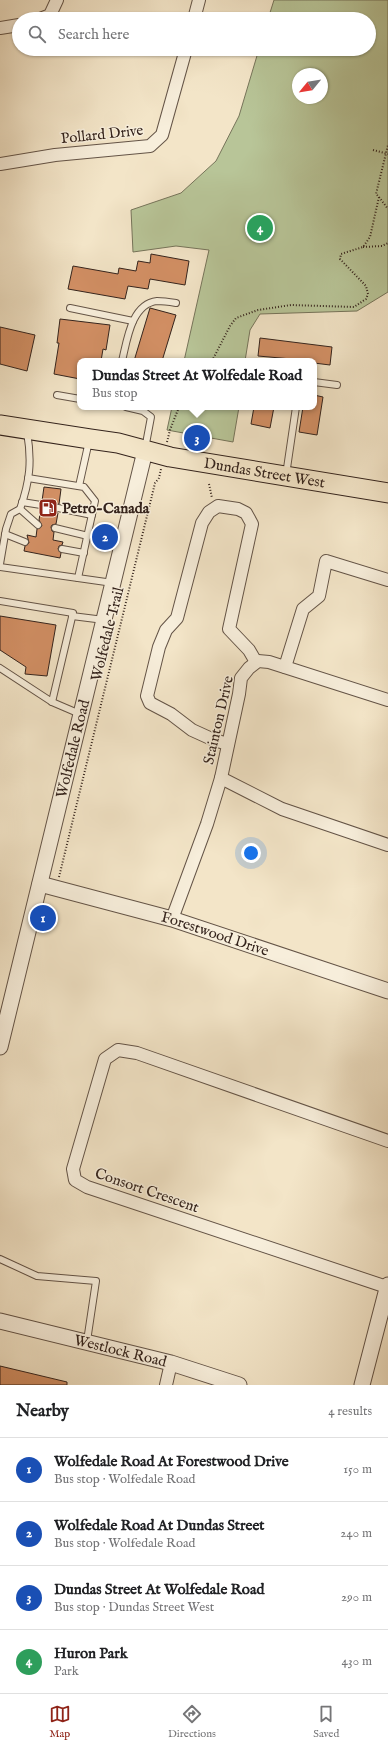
<!DOCTYPE html>
<html lang="en">
<head>
<meta charset="utf-8">
<style>
  body { margin:0; font-family:"IM FELL English",serif; background:#f2f2f2; color:#202124 }
  .compass { position:absolute; left:292px; top:68px; width:36px; height:36px; border-radius:50%; background:#fff; box-shadow:0 1px 3px #0004; rotate:240deg }
  .you { position:absolute; left:251px; top:853px; width:14px; height:14px; margin:-10px; border:3px solid #fff; border-radius:50%; background:#1a73e8; box-shadow:0 0 0 6px #1a73e833 }
  .badge { display:grid; place-items:center; width:26px; height:26px; border-radius:50%; background:#8f2418; color:#fff; font-size:13px; font-weight:700 }
  .pin { position:absolute; translate:-50% -50%; border:2px solid #fff; box-shadow:0 1px 4px #0006 }
  .popup { position:absolute; left:77px; top:358px; width:240px; height:52px; box-sizing:border-box; display:grid; place-content:center; border-radius:8px; background:#fff; filter:drop-shadow(0 1px 3px #0005); font-size:13px; white-space:nowrap; color:#757577 }
  .popup b { font-size:15px; color:#202124 }
  .popup::after { content:''; position:absolute; left:50%; top:100%; margin-left:-8px; border:8px solid transparent; border-top-color:#fff }
  .list { margin:0; padding:0; list-style:none }
  h2 { display:flex; justify-content:space-between; align-items:center; height:52px; margin:0; padding:0 16px; font-size:17px }
  h2 small { font-size:13px; font-weight:400; color:#757577 }
  .list li { display:grid; grid-template-columns:26px 1fr auto; gap:12px; align-items:center; box-sizing:border-box; height:64px; padding:0 16px; border-top:1px solid #e0e0e0 }
  .list b { display:block; font-size:15px; white-space:nowrap }
  .list p { margin:0; font-size:13px; white-space:nowrap; color:#757577 }
  .list em { font-size:13px; font-style:normal; color:#757577 }
  .icon { flex:none; width:22px; height:22px; fill:none; stroke:currentColor; stroke-width:2; stroke-linecap:round; stroke-linejoin:round }
  .map { position:relative; flex:none; width:388px; height:1385px; overflow:hidden }
  .search { position:absolute; background:#fff; box-shadow:0 1px 3px #0004; left:12px; right:12px; top:12px; height:44px; display:flex; align-items:center; gap:10px; box-sizing:border-box; padding:0 14px; border-radius:22px; color:#757577; font-size:15px }
  .sheet { height:308px; background:#fff }
  nav { display:flex; justify-content:space-around; align-items:center; box-sizing:border-box; height:56px; border-top:1px solid #e0e0e0; background:#fff; font-size:11px; color:#757577 }
  nav a { display:grid; justify-items:center; gap:2px }
  nav .on { color:#8f2418 }
  .map>svg:first-child { display:block }
  .green { fill:#b8c598; stroke:#76745a; fill-rule:evenodd }
  .building { fill:#d28f64; stroke:#34231c }
  .lines { fill:none; stroke-linecap:round; stroke-linejoin:round }
  .service-casing { stroke:#645447; stroke-width:8 }
  .minor-casing { stroke:#645447; stroke-width:14 }
  .tertiary-casing { stroke:#645447; stroke-width:17 }
  .primary-casing { stroke:#34231c; stroke-width:21 }
  .path { stroke:#34231c; stroke-width:2; stroke-dasharray:1 2; stroke-linecap:butt }
  .service { stroke:#f7eedb; stroke-width:6 }
  .minor { stroke:#f7eedb; stroke-width:12 }
  .tertiary { stroke:#f7eedb; stroke-width:15 }
  .primary { stroke:#f3e5c8; stroke-width:19 }
  .labels { text-anchor:middle; stroke-width:3; stroke-linejoin:round; paint-order:stroke }
  .street-label { font-size:15px; fill:#34231c; stroke:#f7eedb }
  .poi-label { font-size:15px; font-weight:bold; fill:#34231c; stroke:#f7eedb; text-anchor:start }
</style>
</head>
<body>
<div class="map">
<svg width="388" height="1385" viewBox="0 0 388 1385">
  <rect width="100%" height="100%" fill="#f3e5c8"/>
  <filter id="stains"><feTurbulence type="fractalNoise" baseFrequency=".005" numOctaves="4"/><feColorMatrix values="0 0 0 0 .2 0 0 0 0 .09 0 0 0 0 .02 0 0 0 .5 -.17"/></filter>
  <radialGradient id="worn" r=".72"><stop offset=".6" stop-color="#630" stop-opacity="0"/><stop offset="1" stop-color="#630" stop-opacity=".3"/></radialGradient>
  <g class="green">
    <path d="M274 0H388V292L357 311 260 314 250 330 245 361H184L209 250 176 246 133 252 131 210 181 193 216 161 239 116 259 49H369V19H268ZM298 74H322V98H298Z"/>
    <path d="M172 407H239L233 442 167 430Z"/>
  </g>
  <g class="building">
    <path d="M151 254 189 261 185 285 150 279 148 289 128 286 125 299 68 289 73 266 118 274 119 268 136 271 138 261 150 263Z"/>
    <path d="M150 308 176 315 162 361H134Z"/>
    <path d="M60 319 110 325 106 350 103 349 101 361H80V379L54 374 59 343H57Z"/>
    <path d="M0 327 35 335 27 371 0 364Z"/>
    <path d="M260 338 332 347 330 365 314 363V361L258 356Z"/>
    <path d="M314 395 323 397 317 435 299 432 303 407H314Z"/>
    <path d="M254 407H274L270 428 251 424Z"/>
    <path d="M44 487 61 489 59 504 55 505 54 507 55 511 58 513 56 524 52 525 51 527 52 531 54 532 53 540 63 542 62 545 59 546 58 549 61 553 60 558 24 551 25 546 29 543 27 535 36 537 37 529 42 526 39 520 41 509 45 506V503L42 501Z"/>
    <path d="M0 616 56 625 47 676 25 674 26 667 0 650Z"/>
    <path d="M0 1366 67 1382V1385H0Z"/>
  </g>
  <g class="lines">
    <g class="service-casing">
      <g id="service">
        <path d="M70 308 133 321"/>
        <path d="M122 361C127 341 131 304 157 301 163 301 170 302 176 303"/>
        <path d="M314 382 337 385"/>
        <path d="M57 395 80 399"/>
        <path d="M126 407 143 411 151 417 145 449"/>
        <path d="M286 475 296 407"/>
        <path d="M28 478 84 487 95 501 78 578"/>
        <path d="M79 486 89 441"/>
        <path d="M22 502 41 505"/>
        <path d="M58 508 92 515"/>
        <path d="M20 509 38 525"/>
        <path d="M55 528 88 536"/>
        <path d="M5 534 25 542"/>
        <path d="M62 549 84 553"/>
        <path d="M0 564 6 529 11 514 20 509C30 481 32 461 27 432"/>
        <path d="M0 567 113 583"/>
        <path d="M0 601 73 613 52 702"/>
        <path d="M72 616 104 620"/>
        <path d="M0 668 52 702 80 714"/>
        <path d="M0 1259 37 1276 96 1281 87 1341"/>
      </g>
    </g>
    <g class="minor-casing">
      <g id="minor">
        <path d="M40 19 50 15 57 0"/>
        <path d="M194 19 199 0"/>
        <path d="M0 28 19 25"/>
        <path d="M0 164 55 155 150 146 162 135 186 49"/>
        <path d="M285 667 303 609 319 596 326 561 388 580"/>
        <path d="M228 744 214 740 192 730 171 714 150 703 147 696 159 647 166 630 177 618 202 523 209 512 218 506 238 509 246 513 252 524 229 629 249 650 256 662"/>
        <path d="M221 778 282 809 388 845"/>
        <path d="M172 919 207 824 221 778 239 694 241 678 249 668 258 661 269 662 388 700"/>
        <path d="M387 1287 87 1187 75 1180 73 1169 105 1059 118 1050 137 1053 388 1141"/>
        <path d="M166 1385 171 1363"/>
      </g>
    </g>
    <g class="tertiary-casing">
      <g id="tertiary">
        <path id="s1" d="M40 884 172 919 388 991"/>
        <path id="s2" d="M0 1047 145 451"/>
        <path id="s3" d="M0 1321 171 1363 239 1385"/>
        <path d="M362 1385 388 1285"/>
      </g>
    </g>
    <g class="primary-casing">
      <g id="primary">
        <path id="s4" d="M0 425 90 439 118 443 170 457 388 493"/>
      </g>
    </g>
    <g class="path">
      <path d="M373 150 388 154"/>
      <path d="M379 197 388 209"/>
      <path d="M363 247 382 246 388 243"/>
      <path d="M212 361 230 326 236 318 258 310 291 305 354 307 366 299 368 294 366 286 340 259 341 254 363 247 370 237 379 197 376 194 388 145"/>
      <path d="M167 442 170 430 179 407"/>
      <path d="M209 484 212 498"/>
      <path d="M59 877 155 483 159 478 161 469"/>
    </g>
    <use href="#service" class="service"/>
    <use href="#minor" class="minor"/>
    <use href="#tertiary" class="tertiary"/>
    <use href="#primary" class="primary"/>
  </g>
  <defs>
    <g id="fuel-square" transform="scale(1)"><rect x="-9" y="-9" width="18" height="18" rx="4" fill="#8f2418" stroke="#f7eedb"/><path d="M-5.5-6h7V0h2V4h1.3V-2.5L3-4.5l.8-.8L6-3V5H2.5V1h-1V6h-7ZM-4.2-4.7v3.2H.2V-4.7Z" fill="#fff"/></g>
  </defs>
  <g fill-rule="evenodd">
    <use href="#fuel-square" x="48" y="508"/>
  </g>
  <g class="labels">
    <g class="street-label">
      <text transform="translate(102 134) rotate(-6)" y="5">Pollard Drive</text>
      <text dy="5" stroke="none"><textPath href="#s4" startOffset="269">Dundas Street West</textPath></text>
      <text transform="translate(107 634) rotate(-76)" y="5">Wolfedale Trail</text>
      <text transform="translate(218 720) rotate(-77)" y="5">Stainton Drive</text>
      <text dy="5" stroke="none"><textPath href="#s2" startOffset="307">Wolfedale Road</textPath></text>
      <text dy="5" stroke="none"><textPath href="#s1" startOffset="182">Forestwood Drive</textPath></text>
      <text transform="translate(147 1190) rotate(19)" y="5">Consort Crescent</text>
      <text dy="5" stroke="none"><textPath href="#s3" startOffset="124">Westlock Road</textPath></text>
    </g>
    <g class="poi-label">
      <text x="62" y="513">Petro-Canada</text>
    </g>
  </g>
  <rect width="100%" height="100%" filter="url(#stains)"/>
  <rect width="100%" height="100%" fill="url(#worn)"/>
</svg>
<svg class="compass" viewBox="-18 -18 36 36"><path d="M0-13l5 13h-10z" fill="#e53935"/><path d="M0 13l5-13h-10z" fill="#757577"/></svg>
<div class="you"></div>
<div class="pin badge" style="left:43px;top:918px;background:#1a4fb4">1</div>
<div class="pin badge" style="left:105px;top:537px;background:#1a4fb4">2</div>
<div class="pin badge" style="left:197px;top:438px;background:#1a4fb4">3</div>
<div class="popup"><b>Dundas Street At Wolfedale Road</b>Bus stop</div>
<div class="pin badge" style="left:260px;top:228px;background:#2e9e5b">4</div>
<div class="search"><svg class="icon" aria-label="search" viewBox="0 0 24 24"><circle cx="10" cy="10" r="6"/><path d="M15 15l6 6"/></svg>Search here</div>
</div>
<section class="sheet">
<h2>Nearby<small>4 results</small></h2>
<ul class="list">
<li><span class="badge" style="background:#1a4fb4">1</span><div><b>Wolfedale Road At Forestwood Drive</b><p>Bus stop · Wolfedale Road</p></div><em>150 m</em></li>
<li><span class="badge" style="background:#1a4fb4">2</span><div><b>Wolfedale Road At Dundas Street</b><p>Bus stop · Wolfedale Road</p></div><em>240 m</em></li>
<li><span class="badge" style="background:#1a4fb4">3</span><div><b>Dundas Street At Wolfedale Road</b><p>Bus stop · Dundas Street West</p></div><em>290 m</em></li>
<li><span class="badge" style="background:#2e9e5b">4</span><div><b>Huron Park</b><p>Park</p></div><em>430 m</em></li>
</ul>
</section>
<nav>
<a class="on"><svg class="icon" aria-label="map" viewBox="0 0 24 24"><path d="M3 6l6-2 6 2 6-2v14l-6 2-6-2-6 2zM9 4v14M15 6v14"/></svg>Map</a>
<a><svg class="icon" aria-label="directions" viewBox="0 0 24 24"><path d="M12 3l9 9-9 9-9-9zM9 14v-3h6M13 9l2 2-2 2"/></svg>Directions</a>
<a><svg class="icon" aria-label="saved" viewBox="0 0 24 24"><path d="M7 4h10v16l-5-4-5 4z"/></svg>Saved</a>
</nav>
</body>
</html>
